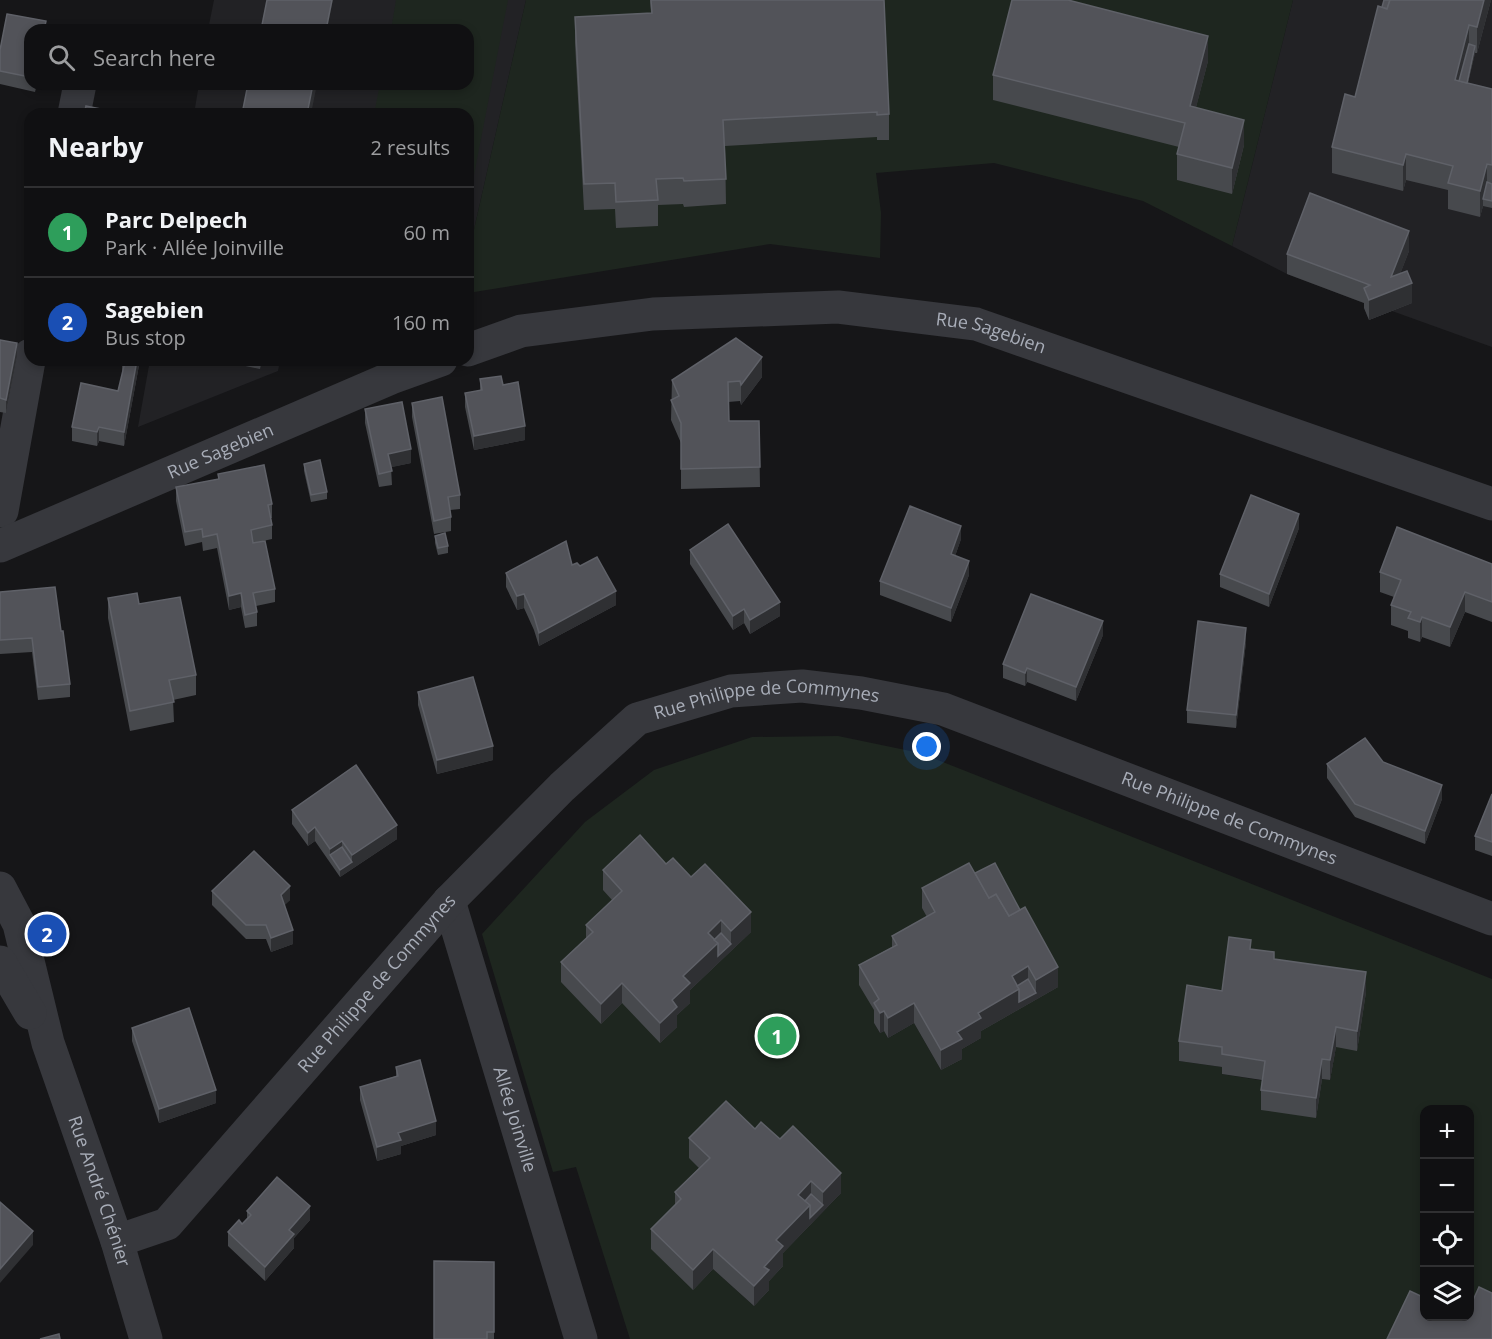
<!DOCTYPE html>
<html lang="en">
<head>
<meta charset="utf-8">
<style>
  body { margin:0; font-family:"Open Sans",sans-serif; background:#1e1e20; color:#f1f3f6 }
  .controls { position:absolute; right:18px; bottom:18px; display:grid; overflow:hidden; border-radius:12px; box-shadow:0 3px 9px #0003 }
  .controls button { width:54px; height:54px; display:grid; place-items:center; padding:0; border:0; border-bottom:2px solid #303032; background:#101012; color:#f1f3f6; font:30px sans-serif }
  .you { position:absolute; left:927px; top:747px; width:21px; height:21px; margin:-15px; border:4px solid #fff; border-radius:50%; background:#1a73e8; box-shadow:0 0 0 9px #1a73e833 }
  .badge { display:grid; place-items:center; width:39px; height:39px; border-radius:50%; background:#d93025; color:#fff; font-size:20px; font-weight:700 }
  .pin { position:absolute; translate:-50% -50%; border:3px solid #fff; box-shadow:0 2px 6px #0006 }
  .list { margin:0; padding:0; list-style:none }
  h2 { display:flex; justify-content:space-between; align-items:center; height:78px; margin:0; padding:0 24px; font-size:26px }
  h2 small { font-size:20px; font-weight:400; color:#9c9d9f }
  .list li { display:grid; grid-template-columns:39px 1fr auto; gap:18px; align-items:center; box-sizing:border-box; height:90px; padding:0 24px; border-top:2px solid #303032 }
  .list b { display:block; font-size:22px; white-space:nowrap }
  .list p { margin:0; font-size:20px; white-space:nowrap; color:#9c9d9f }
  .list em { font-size:20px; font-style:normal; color:#9c9d9f }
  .icon { flex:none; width:33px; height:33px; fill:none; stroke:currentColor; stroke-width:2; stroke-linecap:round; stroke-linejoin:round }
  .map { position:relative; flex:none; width:1492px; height:1339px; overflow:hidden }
  .search { position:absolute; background:#101012; box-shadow:0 3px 9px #0003; left:24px; top:24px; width:450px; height:66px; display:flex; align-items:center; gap:15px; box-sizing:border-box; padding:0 21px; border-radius:18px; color:#9c9d9f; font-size:22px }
  .panel { position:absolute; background:#101012; box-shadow:0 3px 9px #0003; left:24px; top:108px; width:450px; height:258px; border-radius:18px }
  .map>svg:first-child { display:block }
  .built { fill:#222225 }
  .green { fill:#1e261f; fill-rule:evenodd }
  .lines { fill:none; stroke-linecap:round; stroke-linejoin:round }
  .minor { stroke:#37383d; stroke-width:33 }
  .wall { fill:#47494d }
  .shaded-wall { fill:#2f3033 }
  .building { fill:#525359; stroke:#5f6168; stroke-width:1.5 }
  .labels { text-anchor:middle; stroke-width:5; stroke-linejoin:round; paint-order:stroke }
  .street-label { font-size:18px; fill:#a8adb8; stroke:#111113 }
</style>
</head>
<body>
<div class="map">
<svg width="1492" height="1339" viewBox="0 0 1492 1339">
  <rect width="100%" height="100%" fill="#161618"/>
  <g class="built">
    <path d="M214 0H526L468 256V114H194L199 84H468V30H208Z"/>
    <path d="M1293 0H1492V347L1392 311 1369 320 1364 308 1369 305 1287 274 1232 246Z"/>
    <path d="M150 360H280L278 371 138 427Z"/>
  </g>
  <g class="green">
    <path d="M396 0H508L472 185 468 184V114H374L380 84H468V30H391Z"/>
    <path d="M526 0H1293L1232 246 1143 201 994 163 876 173 881 213 880 258 770 244 468 293V256Z"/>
    <path d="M838 736 920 753 1492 979V1313L1468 1330 1396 1339H630L576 1167 553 1172 482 934 585 822 654 770 752 737ZM622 910 751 932 683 996 689 1003 672 1020 622 1003 600 1024ZM935 932 981 1038 957 1052 941 1070 914 1023 888 1038 884 1031 880 1033 874 1023 879 1019ZM1222 1011 1336 1047 1330 1080 1322 1079 1265 1081 1222 1074V1067L1179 1061ZM1424 1110H1470V1316H1424ZM710 1178 841 1193 776 1260 754 1306 713 1269 693 1289Z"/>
  </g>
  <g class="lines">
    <g class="minor">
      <path d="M74 114 80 84"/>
      <path id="s1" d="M468 350 521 331 653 314 838 307 976 324 1492 504"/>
      <path d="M2 511 30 355"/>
      <path id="s2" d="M0 546 391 378 441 360"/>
      <path id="s3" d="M0 888 19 924 48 1043 117 1241 146 1339"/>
      <path id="s4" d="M449 901 581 1339"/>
      <path d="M0 962 30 1013"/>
      <path id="s5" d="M117 1241 167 1224 449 901 562 787 637 719 731 691 802 686 861 693 943 709 1492 919"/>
    </g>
  </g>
  <g class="wall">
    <path d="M650 0H884L889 114V140H877V137L725 146 726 204 684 207 683 204 658 205V226L616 228 615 209 584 210 575 43V17L651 13Z"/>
    <path d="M1384 0H1491L1477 53H1475L1468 83 1492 89V208L1483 206 1480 217 1448 209V190L1406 180 1403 191 1332 173V147L1355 97Z"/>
    <path d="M7 14 46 21V30H30V84H37L35 92 0 84V50Z"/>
    <path d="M1208 61 1196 107 1244 145 1232 194 1177 180V154L1179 147 993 100V75Z"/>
    <path d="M1409 251 1400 274 1412 303 1369 320 1364 308V303L1287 274V254Z"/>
    <path d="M0 340 17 357 6 413 0 412Z"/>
    <path d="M122 360H140L124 446 99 441 97 446 72 441V427L118 391 122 375Z"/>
    <path d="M217 360H262L260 369Z"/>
    <path d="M762 377 741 405 740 401 728 402 729 421H759L760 487 681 489V443L671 420 672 380Z"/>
    <path d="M480 379 503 385 525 440 474 450 465 407V393L480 391Z"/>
    <path d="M412 403 460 495V509L450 510 451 517V531L434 534 412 417Z"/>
    <path d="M365 409 411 463 391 467 392 485 379 487 365 423Z"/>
    <path d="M304 464 327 492V499L311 502 304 471Z"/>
    <path d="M218 474 272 504V518H271L272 525V539L263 541 275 589V602L256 606 257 612V626L245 628 241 607 229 610 217 548 203 551 202 542 185 546 176 501V487L218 479Z"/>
    <path d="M1299 528 1269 607 1220 587V574Z"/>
    <path d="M435 536 448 546V553L438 555 435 543Z"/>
    <path d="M961 539 955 556 969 575 951 622 880 595V581Z"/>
    <path d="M690 550 780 616 750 634 744 623 733 630 690 564Z"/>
    <path d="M1492 564V622L1465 612 1450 647 1422 637 1420 642 1408 638V631L1391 625V605L1394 597 1380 592V572Z"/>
    <path d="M572 565 616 605 539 646 534 630 524 608 517 610 506 587V573Z"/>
    <path d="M0 592 61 631 70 684V697L38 700 32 652 0 654Z"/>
    <path d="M108 598 139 604 196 675V695L173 700 174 722 130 731 108 618Z"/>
    <path d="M1103 635 1076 701 1027 682 1025 686 1003 678V664Z"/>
    <path d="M1246 642 1236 728 1187 723V710Z"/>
    <path d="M418 692 493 760 437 774 418 705Z"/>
    <path d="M1383 762 1442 799 1425 844 1355 817 1327 778V764Z"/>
    <path d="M1492 794V856L1475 850V836Z"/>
    <path d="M292 810 397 839 340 877 315 841 308 846 292 824Z"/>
    <path d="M666 864 691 877 751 932 690 990V1003L677 1015V1027L660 1043 622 1003 601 1024 561 982V962L586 939V925L612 900 603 890V870Z"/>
    <path d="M975 873 1058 987 981 1031V1038L962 1049V1059L941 1070 914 1023 888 1038 884 1031 880 1033 874 1023V1010L859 985V965L892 947V936L927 917 922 908V888Z"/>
    <path d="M212 891 290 900 284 905 293 944 271 952 266 939H246L212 905Z"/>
    <path d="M1251 949 1274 959 1366 992 1357 1051 1336 1047 1330 1080 1322 1079 1316 1118 1261 1110V1090L1262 1080 1222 1074V1067L1179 1061V1041L1222 991Z"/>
    <path d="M132 1028 216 1103 159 1123 132 1041Z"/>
    <path d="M396 1067 436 1135 401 1146V1154L377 1161 360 1100V1087L396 1076Z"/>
    <path d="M755 1129 841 1193 783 1253V1266L769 1281V1290L754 1306 713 1269 693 1290 651 1249V1229L675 1205V1192L699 1168 689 1158V1138Z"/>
    <path d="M247 1211 310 1220 294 1238V1248L265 1281 228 1246V1232L242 1224 247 1218Z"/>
    <path d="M494 1262V1339H434Z"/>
  </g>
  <g class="shaded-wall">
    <path d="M332 0H333L327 30H326Z"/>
    <path d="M1484 0H1491L1477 53V27Z"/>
    <path d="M1469 25V51L1457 99 1455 80Z"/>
    <path d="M1208 36V61L1190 131V106Z"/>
    <path d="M1475 46V53L1462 107V100Z"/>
    <path d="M313 84H317L311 114H307Z"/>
    <path d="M1244 120V145L1232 194V168Z"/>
    <path d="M1406 154V180L1403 191V165Z"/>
    <path d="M1487 164V189L1483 199V206L1480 217V191Z"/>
    <path d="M1409 231V251L1394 290 1412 283V303L1369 320V300L1391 277Z"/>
    <path d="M17 343V357L6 413V400Z"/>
    <path d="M762 357V377L741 405V385Z"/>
    <path d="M137 360H140L124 446V432Z"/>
    <path d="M525 426V440L474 450V436Z"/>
    <path d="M99 427V441L97 446V432Z"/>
    <path d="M411 449V463L388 468V454Z"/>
    <path d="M1299 514V528L1269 607V594Z"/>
    <path d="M961 526V539L951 568V554Z"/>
    <path d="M969 561V575L951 622V608Z"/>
    <path d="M616 591V605L539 646V633Z"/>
    <path d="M1465 592V612L1450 647V627Z"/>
    <path d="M241 593V607L229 610V596Z"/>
    <path d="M524 594V608L517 610V596Z"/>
    <path d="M780 602V616L750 634V620Z"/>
    <path d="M744 609V623L733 630V616Z"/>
    <path d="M1422 617V637L1420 642V622Z"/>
    <path d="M1103 621V635L1076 701V687Z"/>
    <path d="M1246 628V642L1236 728V715Z"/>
    <path d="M1027 668V682L1025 686V673Z"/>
    <path d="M493 746V760L437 774V760Z"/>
    <path d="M1442 785V799L1425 844V831Z"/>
    <path d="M397 825V839L340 877V870L352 862V855Z"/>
    <path d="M315 827V841L308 846V833Z"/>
    <path d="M342 841V854L330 855V849Z"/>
    <path d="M290 886V900L281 909V895Z"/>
    <path d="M751 912V932L690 990V1003L677 1015V1027L660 1043V1023L683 976 708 933 721 920V940L731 944V931Z"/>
    <path d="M293 930V944L271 952V938Z"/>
    <path d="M1028 966V986L1036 993V980L1058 967V987L981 1031V1038L962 1049V1059L941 1070V1050L957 1032 978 1013 1012 976Z"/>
    <path d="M1366 972V992L1357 1051V1031Z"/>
    <path d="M622 983V1003L601 1024V1004Z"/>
    <path d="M914 1003V1023L888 1038V1018Z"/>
    <path d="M884 1011V1031L880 1033V1013Z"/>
    <path d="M1336 1027V1047L1330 1080V1060Z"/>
    <path d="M1322 1059V1079L1316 1118V1098Z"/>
    <path d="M216 1090V1103L159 1123V1109Z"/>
    <path d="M436 1121V1135L401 1146V1154L377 1161V1147L398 1133Z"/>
    <path d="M841 1173V1193L783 1253V1266L769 1281V1290L754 1306V1286L776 1240 810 1205H823V1192Z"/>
    <path d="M811 1181V1201L802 1211 798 1195Z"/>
    <path d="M310 1206V1220L294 1238V1248L265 1281V1267L289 1230Z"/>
    <path d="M33 1231V1245L0 1283V1269Z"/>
    <path d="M713 1249V1269L693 1290V1270Z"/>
  </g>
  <g class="building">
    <path d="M267 0H332L326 30H261Z"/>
    <path d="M651 0H884L889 114 877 115V112L723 120 726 179 684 181 683 178 656 179 658 200 616 202 615 183 584 184 575 17 652 13Z"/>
    <path d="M1012 0H1068L1208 36 1190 106 1244 120 1232 168 1177 154 1185 123 993 75Z"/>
    <path d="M1384 0H1390L1387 9 1382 7Z"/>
    <path d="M1390 0H1484L1477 27 1469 25 1455 80 1492 89V165L1487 164 1480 191 1448 183 1453 166 1406 154 1403 165 1332 147 1345 94 1355 97 1378 6 1387 9Z"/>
    <path d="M7 14 46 21 44 30H30V77L0 71V50Z"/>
    <path d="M1469 44 1475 46 1467 83 1459 81Z"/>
    <path d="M248 84H313L307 114H242Z"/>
    <path d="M86 106 111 111 110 114H84Z"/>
    <path d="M1487 182 1492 184V201L1483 199Z"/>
    <path d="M1310 193 1409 231 1391 277 1407 271 1412 283 1369 300 1364 288 1370 285 1287 254Z"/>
    <path d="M736 338 762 357 741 385 740 381 728 382 729 421H759L760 467 681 469V423L671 400 679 396 672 380Z"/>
    <path d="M0 340 17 343 6 400 0 398Z"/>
    <path d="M122 360H137L124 432 99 427 97 432 72 427 81 383 118 391 125 362H122Z"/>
    <path d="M501 376 503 385 518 382 525 426 474 436 465 393 482 390 480 379Z"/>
    <path d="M442 397 460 495 448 497 451 517 434 521 412 403Z"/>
    <path d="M402 402 411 449 388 454 392 471 379 474 365 409Z"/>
    <path d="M320 460 327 492 311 495 304 464Z"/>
    <path d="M264 465 272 504 268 505 272 525 251 530 253 543 265 541 275 589 253 593 257 612 245 615 241 593 229 596 217 534 203 537 202 529 185 532 176 487 219 479 218 474Z"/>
    <path d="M1251 495 1299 514 1269 594 1220 574Z"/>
    <path d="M910 506 961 526 951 554 969 561 951 608 880 581Z"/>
    <path d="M728 524 780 602 750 620 744 609 733 616 690 550Z"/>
    <path d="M1397 527 1492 564V602L1465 592 1450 627 1422 617 1420 622 1408 618 1411 612 1391 605 1401 580 1380 572Z"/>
    <path d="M445 533 448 546 438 548 435 536Z"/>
    <path d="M566 541 572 565 577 563 580 566 597 557 616 591 539 633 534 616 524 594 517 596 506 573Z"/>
    <path d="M55 587 61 631H63L70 684 38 687 32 638 0 640V592Z"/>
    <path d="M137 593 139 604 180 597 196 675 169 680 174 702 130 711 108 598Z"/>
    <path d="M1031 594 1103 621 1076 687 1027 668 1025 673 1003 664Z"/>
    <path d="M1198 621 1246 628 1236 715 1187 710Z"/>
    <path d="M473 677 493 746 437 760 418 692Z"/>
    <path d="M1365 738 1383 762 1442 785 1425 831 1355 804 1327 764Z"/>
    <path d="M356 765 397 825 352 855 342 841 330 849 315 827 308 833 292 810Z"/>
    <path d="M1492 794V842L1475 836Z"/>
    <path d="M640 835 666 864 673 858 691 877 705 864 751 912 731 931 721 920 708 933 718 943 683 976 690 983 672 1000 677 1007 660 1023 622 983 601 1004 561 962 593 932 586 925 622 891 603 870Z"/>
    <path d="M342 847 352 862 340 870 330 855Z"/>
    <path d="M254 851 290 886 281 895 293 930 271 938 266 925H246L212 891Z"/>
    <path d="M969 863 989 898 996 894 1009 916 1025 907 1058 967 1036 980 1028 966 1012 976 1019 989 978 1013 981 1018 957 1032 962 1039 941 1050 914 1003 888 1018 884 1011 880 1013 874 1003 879 999 859 965 897 945 892 936 935 912 922 888Z"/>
    <path d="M995 863 1020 910 1009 916 996 894 989 898 975 873Z"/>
    <path d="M721 933 731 944 718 956V943L714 940Z"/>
    <path d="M1229 937 1251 940 1250 949 1274 952V959L1366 972 1357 1031 1336 1027 1330 1060 1322 1059 1316 1098 1261 1090 1265 1061 1222 1054V1047L1179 1041 1187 985 1222 991Z"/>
    <path d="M1028 979 1036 993 1019 1002V989L1017 986Z"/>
    <path d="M189 1008 216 1090 159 1109 132 1028Z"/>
    <path d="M420 1060 436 1121 398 1133 401 1140 377 1147 360 1087 398 1076 396 1067Z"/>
    <path d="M726 1101 755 1129 761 1122 780 1139 793 1126 841 1173 823 1192 811 1181 798 1195 810 1205 776 1240 783 1246 764 1267 769 1270 754 1286 713 1249 693 1270 651 1229 681 1199 675 1192 710 1158 689 1138Z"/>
    <path d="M277 1177 310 1206 289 1230 294 1234 265 1267 228 1232 239 1220 242 1224 251 1215 247 1211Z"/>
    <path d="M811 1194 823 1205 810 1218V1205L805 1201Z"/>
    <path d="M0 1202 33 1231 0 1269Z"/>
    <path d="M434 1261 494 1262V1332H487V1339H434Z"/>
    <path d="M1479 1287 1492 1293V1339H1387L1410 1291 1425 1298V1317H1470V1307Z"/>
    <path d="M59 1334 60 1339H40Z"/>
  </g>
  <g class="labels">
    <g class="street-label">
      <text dy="6" stroke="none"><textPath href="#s1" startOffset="530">Rue Sagebien</textPath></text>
      <text dy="6" stroke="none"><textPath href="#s2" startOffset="240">Rue Sagebien</textPath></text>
      <text dy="6" stroke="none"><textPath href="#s5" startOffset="876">Rue Philippe de Commynes</textPath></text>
      <text dy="6" stroke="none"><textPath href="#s5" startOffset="1362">Rue Philippe de Commynes</textPath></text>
      <text dy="6" stroke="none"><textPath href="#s5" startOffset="372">Rue Philippe de Commynes</textPath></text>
      <text dy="6" stroke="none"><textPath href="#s4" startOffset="228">Allée Joinville</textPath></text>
      <text dy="6" stroke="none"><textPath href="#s3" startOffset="320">Rue André Chénier</textPath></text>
    </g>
  </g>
</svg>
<div class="controls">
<button>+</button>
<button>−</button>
<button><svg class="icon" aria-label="locate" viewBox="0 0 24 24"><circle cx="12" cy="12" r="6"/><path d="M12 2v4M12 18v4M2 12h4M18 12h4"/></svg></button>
<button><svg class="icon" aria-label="layers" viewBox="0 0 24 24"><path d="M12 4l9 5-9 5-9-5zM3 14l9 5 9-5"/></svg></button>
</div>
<div class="you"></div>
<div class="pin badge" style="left:777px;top:1036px;background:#2e9e5b">1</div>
<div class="pin badge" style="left:47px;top:934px;background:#1a4fb4">2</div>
<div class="search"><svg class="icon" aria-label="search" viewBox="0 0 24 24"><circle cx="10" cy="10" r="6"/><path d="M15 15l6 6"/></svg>Search here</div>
<section class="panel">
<h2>Nearby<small>2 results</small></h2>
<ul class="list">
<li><span class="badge" style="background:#2e9e5b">1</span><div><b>Parc Delpech</b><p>Park · Allée Joinville</p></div><em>60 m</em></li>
<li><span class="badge" style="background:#1a4fb4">2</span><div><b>Sagebien</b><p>Bus stop</p></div><em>160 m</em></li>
</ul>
</section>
</div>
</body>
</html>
